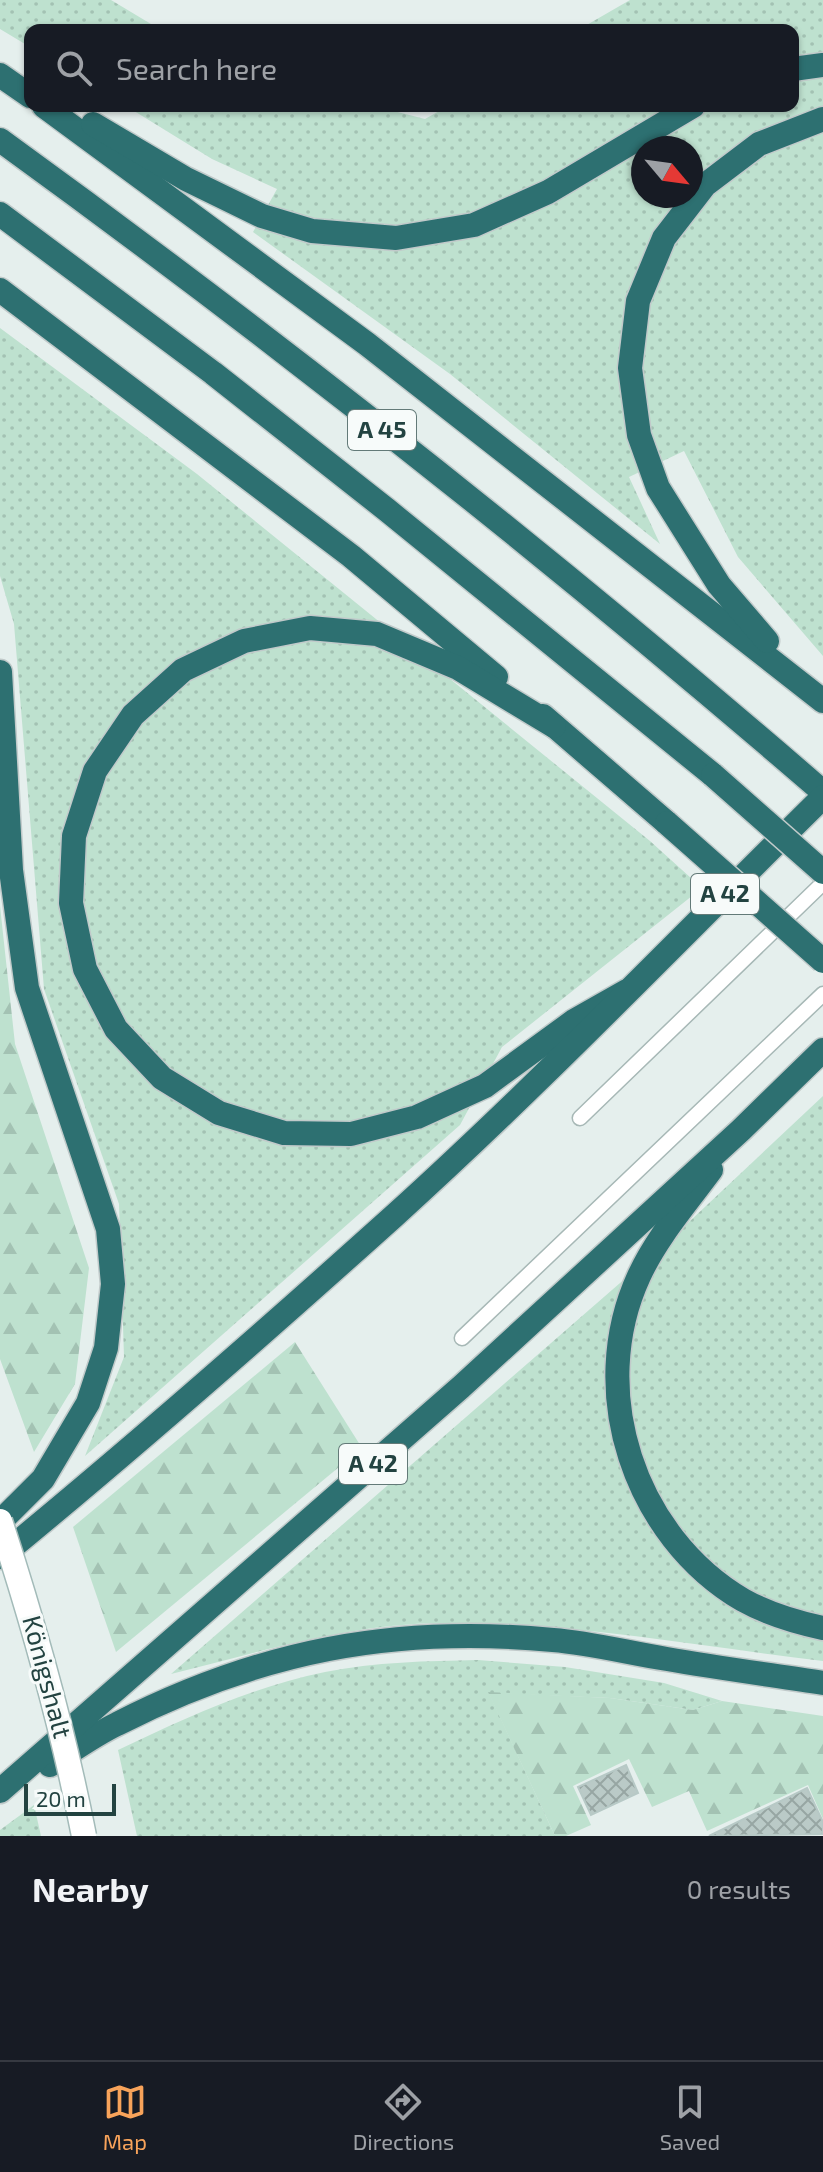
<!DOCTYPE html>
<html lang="en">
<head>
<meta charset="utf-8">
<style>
  body { margin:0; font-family:"Exo 2",sans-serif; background:#20242c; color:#f1f3f6 }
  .compass { position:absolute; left:631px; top:136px; width:72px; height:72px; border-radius:50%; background:#171b24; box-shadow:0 2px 6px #0004; rotate:119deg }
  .scale { position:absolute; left:24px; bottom:20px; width:92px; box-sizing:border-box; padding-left:8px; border:4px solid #234341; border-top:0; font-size:22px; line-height:28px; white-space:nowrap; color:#234341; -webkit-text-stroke:6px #f7fbfa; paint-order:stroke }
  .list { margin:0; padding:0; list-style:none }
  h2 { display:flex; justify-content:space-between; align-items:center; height:104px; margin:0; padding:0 32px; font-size:34px }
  h2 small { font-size:26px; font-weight:400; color:#9ea1a6 }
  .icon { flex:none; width:44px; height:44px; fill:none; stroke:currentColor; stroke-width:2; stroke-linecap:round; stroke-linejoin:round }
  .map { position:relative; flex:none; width:823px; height:1836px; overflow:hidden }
  .search { position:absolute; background:#171b24; box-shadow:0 2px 6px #0004; left:24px; right:24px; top:24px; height:88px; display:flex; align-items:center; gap:20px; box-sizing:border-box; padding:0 28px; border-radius:16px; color:#9ea1a6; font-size:30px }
  .sheet { height:224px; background:#171b24 }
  nav { display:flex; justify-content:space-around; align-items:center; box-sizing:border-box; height:112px; border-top:2px solid #363941; background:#171b24; font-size:22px; color:#9ea1a6 }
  nav a { display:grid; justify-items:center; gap:4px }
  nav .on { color:#f8a35a }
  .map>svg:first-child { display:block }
  .grass { fill:url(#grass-dots); fill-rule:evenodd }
  .forest { fill:url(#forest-firs) }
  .building { fill:url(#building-cross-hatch); stroke:#b7c9c6; stroke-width:2 }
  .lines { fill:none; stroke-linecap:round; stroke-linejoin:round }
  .lane-casing { stroke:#a7b8b6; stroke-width:17 }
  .highway-casing { stroke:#c1caca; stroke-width:27 }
  .lane { stroke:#fff; stroke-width:14 }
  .highway { stroke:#2d7071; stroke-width:24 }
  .secondary-bridge-casing { stroke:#a3bbb9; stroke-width:27; stroke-linecap:butt }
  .highway-bridge-casing { stroke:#c1caca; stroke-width:27; stroke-linecap:butt }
  .secondary-bridge { stroke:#fff; stroke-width:24 }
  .highway-bridge { stroke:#2d7071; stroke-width:24 }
  .labels { text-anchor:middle; stroke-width:6; stroke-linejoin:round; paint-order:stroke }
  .shield { fill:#f7fbfa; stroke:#637a78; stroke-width:2 }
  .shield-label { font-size:24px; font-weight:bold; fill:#234341 }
  .street-label { font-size:26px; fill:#234341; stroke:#f7fbfa }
</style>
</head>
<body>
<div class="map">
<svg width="823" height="1836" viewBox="0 0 823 1836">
  <defs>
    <pattern id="grass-dots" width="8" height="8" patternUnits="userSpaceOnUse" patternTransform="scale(2)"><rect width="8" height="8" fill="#bee1cf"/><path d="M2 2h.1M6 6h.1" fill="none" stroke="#a3c2b3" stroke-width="1.8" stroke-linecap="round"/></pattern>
    <pattern id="forest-firs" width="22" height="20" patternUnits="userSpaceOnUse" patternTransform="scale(2)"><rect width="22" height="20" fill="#bee1cf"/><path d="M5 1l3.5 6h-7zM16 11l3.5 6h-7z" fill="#a3c2b3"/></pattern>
    <pattern id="building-cross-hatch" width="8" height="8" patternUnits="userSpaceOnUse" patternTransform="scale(2)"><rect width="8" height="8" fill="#bacac7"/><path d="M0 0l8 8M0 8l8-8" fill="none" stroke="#97a6a3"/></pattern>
  </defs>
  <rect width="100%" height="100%" fill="#e5efed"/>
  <g class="grass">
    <path d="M0 0H111L161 30H30V47L0 29Z"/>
    <path d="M630 0H823V656L738 557 684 451 629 477 660 544 450 374 253 232 277 189 212 159 126 106H374L425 119 448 106H793V30H578ZM643 148H691V196H643Z"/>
    <path d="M0 328 197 474 650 841 702 888 502 1047 460 1125 85 1456 124 1357 119 1204 44 989 14 624 0 576Z"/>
    <path d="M823 1096V1661C697 1646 568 1622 441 1623 349 1624 260 1652 171 1674L674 1236Z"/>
    <path d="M478 1660 565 1667 664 1683 722 1701 693 1710 610 1698 489 1693 555 1836H137L118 1750C185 1718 252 1687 325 1672 375 1662 427 1661 478 1660Z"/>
    <path d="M34 1805 41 1836H0V1830Z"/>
  </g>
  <g class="forest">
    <path d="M0 906 15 1044 89 1268 75 1384 34 1452 0 1359Z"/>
    <path d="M295 1342 362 1448 116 1652 73 1527Z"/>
    <path d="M488 1692 610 1698 693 1710 722 1701 823 1716V1819L808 1785 707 1831 689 1791 652 1807 629 1759 573 1786 591 1825 566 1836H555Z"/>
  </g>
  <g class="building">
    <path d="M626 1765 638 1793 591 1815 578 1787Z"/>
    <path d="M807 1788 823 1822V1834L709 1836Z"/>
  </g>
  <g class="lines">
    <g class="lane-casing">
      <g id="lane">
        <path d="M580 1118 823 883"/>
        <path d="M462 1338 823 994"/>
      </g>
    </g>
    <g class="highway-casing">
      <g id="highway">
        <path d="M793 69 823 65"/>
        <path d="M0 75 30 96"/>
        <path d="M44 106 367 344 823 701"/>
        <path d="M93 124 186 179 262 216 312 231 396 238 474 225 548 192 693 106"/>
        <path d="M0 140C283 345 558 563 823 792"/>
        <path d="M0 214 213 373 387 510 713 775"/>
        <path d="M0 290 351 556 496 677"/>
        <path d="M767 641 719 585 658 488 639 435 630 368 638 301 664 238 705 185 759 144 823 119"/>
        <path d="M0 672 11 870 27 988 108 1229 113 1284 106 1348 88 1403 43 1479 0 1522"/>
        <path d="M543 716 667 823"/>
        <path d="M554 726 458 668 377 634 310 628 244 641 183 670 133 715 95 771 74 836 71 903 85 969 116 1029 162 1078 219 1113 284 1133 351 1134 417 1117 485 1086 574 1021 627 991"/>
        <path d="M711 1170C686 1204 657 1237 639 1276 586 1391 634 1536 743 1600 768 1614 795 1622 823 1628"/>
        <path d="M0 1557C134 1447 265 1332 394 1216 542 1082 681 937 823 797"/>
        <path d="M50 1765C72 1751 94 1735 117 1724 260 1651 393 1625 553 1640 591 1643 629 1653 667 1659 719 1668 771 1675 823 1683"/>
        <path d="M0 1791 461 1387 741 1130 823 1050"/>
      </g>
    </g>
    <use href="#lane" class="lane"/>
    <use href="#highway" class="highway"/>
    <g class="secondary-bridge-casing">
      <path id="secondary-bridge" d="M0 1521C34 1625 63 1729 84 1836"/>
    </g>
    <g class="highway-bridge-casing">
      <g id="highway-bridge">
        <path d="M713 775 823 872"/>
        <path d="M667 823 823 961"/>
      </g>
    </g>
    <use href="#secondary-bridge" class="secondary-bridge"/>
    <use href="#highway-bridge" class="highway-bridge"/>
  </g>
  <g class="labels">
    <g class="shield">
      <rect x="348" y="410" width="68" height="40" rx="6"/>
      <rect x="691" y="874" width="68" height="40" rx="6"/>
      <rect x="339" y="1444" width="68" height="40" rx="6"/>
    </g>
    <g class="shield-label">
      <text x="382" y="438">A 45</text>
      <text x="725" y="902">A 42</text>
      <text x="373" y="1472">A 42</text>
    </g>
    <g class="street-label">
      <text transform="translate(47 1677) rotate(75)" y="9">Königshalt</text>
    </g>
  </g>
</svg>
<svg class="compass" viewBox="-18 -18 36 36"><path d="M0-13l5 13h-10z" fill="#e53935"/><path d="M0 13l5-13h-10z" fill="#9ea1a6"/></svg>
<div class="scale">20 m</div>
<div class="search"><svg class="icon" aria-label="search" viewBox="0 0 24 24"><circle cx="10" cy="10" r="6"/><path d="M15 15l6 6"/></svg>Search here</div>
</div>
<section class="sheet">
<h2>Nearby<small>0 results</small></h2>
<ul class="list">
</ul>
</section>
<nav>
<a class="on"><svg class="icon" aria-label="map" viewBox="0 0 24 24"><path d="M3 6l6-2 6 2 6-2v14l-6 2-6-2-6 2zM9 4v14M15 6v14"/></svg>Map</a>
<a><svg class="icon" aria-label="directions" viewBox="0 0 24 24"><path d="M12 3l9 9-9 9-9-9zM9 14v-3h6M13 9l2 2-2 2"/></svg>Directions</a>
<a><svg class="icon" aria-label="saved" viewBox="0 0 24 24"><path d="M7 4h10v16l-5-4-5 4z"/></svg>Saved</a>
</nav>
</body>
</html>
